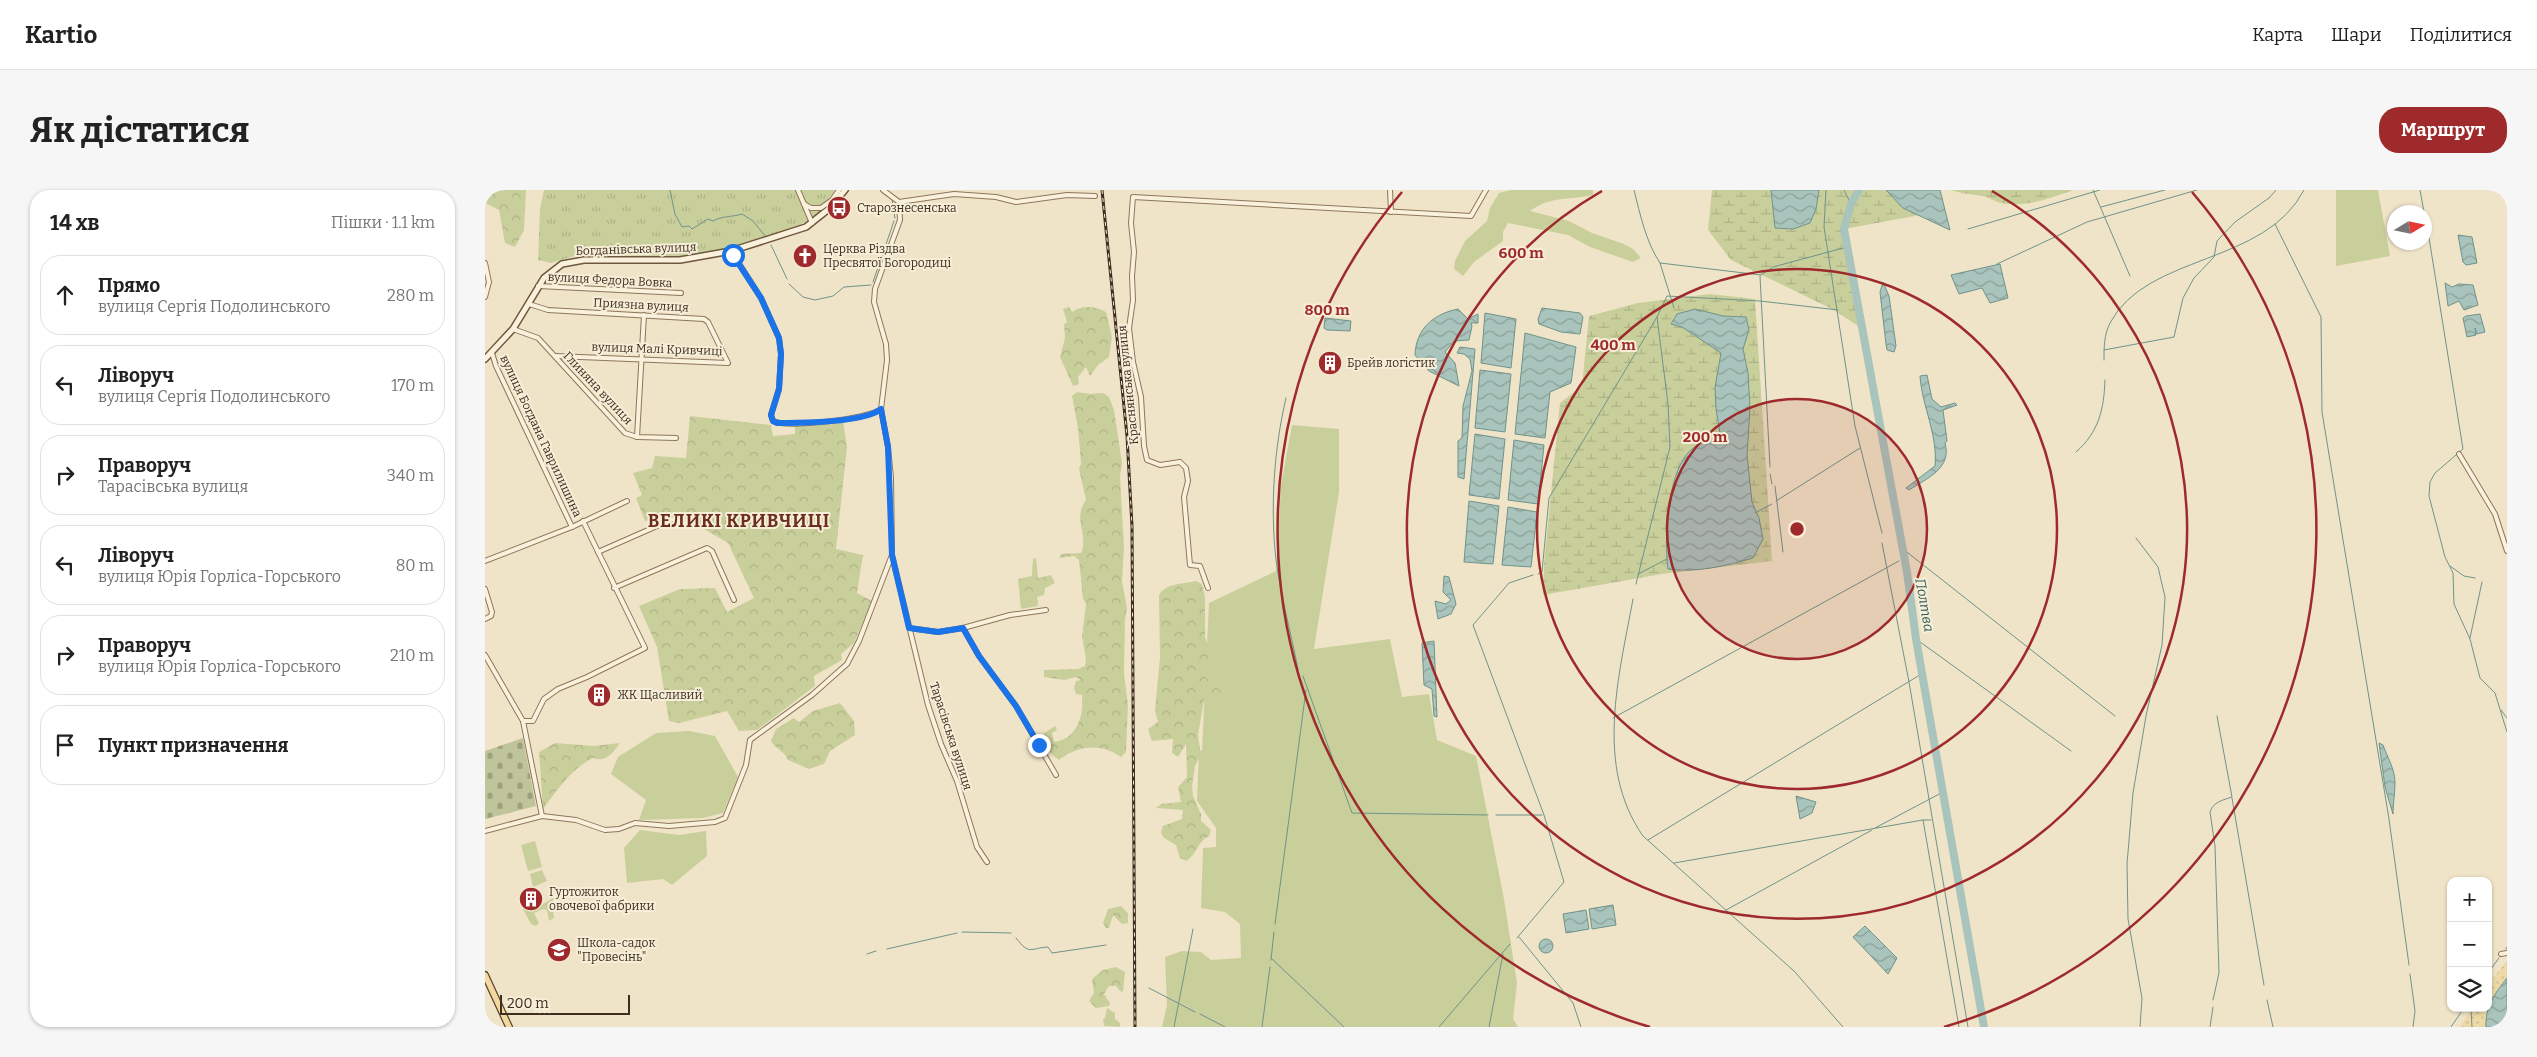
<!DOCTYPE html>
<html lang="uk">
<head>
<meta charset="utf-8">
<style>
  body { margin:0; font-family:Bitter,serif; background:#f6f6f6; color:#222 }
  .controls { position:absolute; right:15px; bottom:15px; display:grid; overflow:hidden; border-radius:10px; box-shadow:0 1px 4px #0004 }
  .controls button { width:45px; height:45px; display:grid; place-items:center; padding:0; border:0; border-bottom:1px solid #e0e0e0; background:#fff; color:#222; font:25px sans-serif }
  .compass { position:absolute; left:1902px; top:15px; width:45px; height:45px; border-radius:50%; background:#fff; box-shadow:0 1px 4px #0004; rotate:80deg }
  .scale { position:absolute; left:15px; bottom:12px; width:130px; box-sizing:border-box; padding-left:5px; border:2px solid #3d2e20; border-top:0; font-size:14px; line-height:18px; white-space:nowrap; color:#3d2e20; -webkit-text-stroke:4px #f7eed8; paint-order:stroke }
  .stop { position:absolute; width:15px; height:15px; margin:-11px; border:4px solid #1a73e8; border-radius:50%; background:#fff }
  .stop.end { background:#1a73e8; border-color:#fff; box-shadow:0 1px 5px #0008 }
  .list { margin:0; padding:0; list-style:none }
  h2 { display:flex; justify-content:space-between; align-items:center; height:65px; margin:0; padding:0 20px; font-size:21px }
  h2 small { font-size:16px; font-weight:400; color:#767676 }
  .list li { display:grid; grid-template-columns:32px 1fr auto; gap:15px; align-items:center; box-sizing:border-box; height:80px; margin:0 10px 10px; padding:0 10px; border:1px solid #e0e0e0; border-radius:20px }
  .list b { display:block; font-size:19px; white-space:nowrap }
  .list p { margin:0; font-size:16px; white-space:nowrap; color:#767676 }
  .list em { font-size:16px; font-style:normal; color:#767676 }
  .icon { flex:none; width:28px; height:28px; fill:none; stroke:currentColor; stroke-width:2; stroke-linecap:round; stroke-linejoin:round }
  .map { position:relative; flex:none; width:2022px; height:837px; overflow:hidden; border-radius:20px }
  header { display:flex; align-items:center; gap:30px; box-sizing:border-box; height:70px; padding:0 25px; background:#fff; border-bottom:1px solid #e0e0e0 }
  header strong { font-size:24px }
  nav { display:flex; gap:28px; margin-inline-start:auto; font-size:18px }
  .intro { display:flex; align-items:center; justify-content:space-between; box-sizing:border-box; height:120px; padding:0 30px }
  h1 { margin:0; font-size:35px }
  .button { padding:12px 22px; border-radius:20px; background:#9e2a2b; color:#fff; font-size:18px; font-weight:700 }
  main { display:flex; gap:30px; padding:0 30px }
  aside { flex:1; background:#fff; border-radius:20px; box-shadow:0 1px 4px #0004 }
  .map>svg:first-child { display:block }
  .green { fill:#c9cf9b }
  .forest { fill:url(#forest-crowns) }
  .wetland { fill:url(#wetland-marsh) }
  .sand { fill:url(#sand-dots) }
  .cemetery { fill:url(#cemetery-stones) }
  .park { fill:url(#park-tufts) }
  .water { fill:url(#water-waves); stroke:#6f938a }
  .lines { fill:none; stroke-linecap:round; stroke-linejoin:round }
  .stream { stroke:#6f938a; stroke-width:1 }
  .river { stroke:#a9c4bc; stroke-width:8 }
  .street-casing { stroke:#8d765c; stroke-width:6 }
  .secondary-casing { stroke:#6f573f; stroke-width:8 }
  .primary-casing { stroke:#5b4430; stroke-width:8 }
  .street { stroke:#faf1dc; stroke-width:4 }
  .secondary { stroke:#faf1dc; stroke-width:5 }
  .primary { stroke:#f3d9a0; stroke-width:5.5 }
  .rail-casing { stroke:#3d2e20; stroke-width:3 }
  .rail { stroke:#f7eed8; stroke-width:1; stroke-dasharray:4; stroke-linecap:butt }
  .route { stroke:#1a73e8; stroke-width:6 }
  .ring { fill:none; stroke:#9e2a2b; stroke-width:2.5 }
  .labels { text-anchor:middle; stroke-width:4; stroke-linejoin:round; paint-order:stroke }
  .poi-label { font-size:12px; fill:#3d2e20; stroke:#f7eed8; text-anchor:start }
  .street-label { font-size:12px; fill:#3d2e20; stroke:#f7eed8 }
  .water-label { font-size:14px; font-style:italic; fill:#2f5d5a; stroke:#f7eed8 }
  .district-label { font-size:18px; font-weight:bold; letter-spacing:1px; fill:#6b2e1e; stroke:#f7eed8 }
  .centre { fill:#9e2a2b; stroke:#f7eed8; stroke-width:2.5 }
  .ring-label { font-size:15px; text-anchor:middle; font-weight:bold; fill:#9e2a2b; stroke:#f7eed8; stroke-width:4; stroke-linejoin:round; paint-order:stroke }
</style>
</head>
<body>
<header>
<strong>Kartio</strong>
<nav><a>Карта</a><a>Шари</a><a>Поділитися</a></nav>
</header>
<div class="intro"><h1>Як дістатися</h1><a class="button">Маршрут</a></div>
<main>
<aside>
<h2>14 хв<small>Пішки · 1.1 km</small></h2>
<ul class="list">
<li><svg class="icon" aria-label="ahead" viewBox="0 0 24 24"><path d="M12 20V5M6 11l6-6 6 6"/></svg><div><b>Прямо</b><p>вулиця Сергія Подолинського</p></div><em>280 m</em></li>
<li><svg class="icon" aria-label="left" viewBox="0 0 24 24"><path d="M17 20v-9H6M10 6l-5 5 5 5"/></svg><div><b>Ліворуч</b><p>вулиця Сергія Подолинського</p></div><em>170 m</em></li>
<li><svg class="icon" aria-label="right" viewBox="0 0 24 24"><path d="M7 20v-9h11M14 6l5 5-5 5"/></svg><div><b>Праворуч</b><p>Тарасівська вулиця</p></div><em>340 m</em></li>
<li><svg class="icon" aria-label="left" viewBox="0 0 24 24"><path d="M17 20v-9H6M10 6l-5 5 5 5"/></svg><div><b>Ліворуч</b><p>вулиця Юрія Горліса-Горського</p></div><em>80 m</em></li>
<li><svg class="icon" aria-label="right" viewBox="0 0 24 24"><path d="M7 20v-9h11M14 6l5 5-5 5"/></svg><div><b>Праворуч</b><p>вулиця Юрія Горліса-Горського</p></div><em>210 m</em></li>
<li><svg class="icon" aria-label="arrive" viewBox="0 0 24 24"><path d="M6 21V4h12l-3 4 3 4H6"/></svg><div><b>Пункт призначення</b></div></li>
</ul>
</aside>
<div class="map">
<svg width="2022" height="837" viewBox="0 0 2022 837">
  <defs>
    <pattern id="forest-crowns" width="20" height="18" patternUnits="userSpaceOnUse" patternTransform="scale(1.25)"><rect width="20" height="18" fill="#c9cf9b"/><path d="M2 6a3 3 0 1 1 6 0M12 15a3 3 0 1 1 6 0" fill="none" stroke="#aeb285"/></pattern>
    <pattern id="wetland-marsh" width="20" height="14" patternUnits="userSpaceOnUse" patternTransform="scale(1.25)"><rect width="20" height="14" fill="#c9cf9b"/><path d="M1 5h8M5 5V1M11 12h8M15 12V8" fill="none" stroke="#aeb285"/></pattern>
    <pattern id="sand-dots" width="8" height="8" patternUnits="userSpaceOnUse" patternTransform="scale(1.25)"><rect width="8" height="8" fill="#ecd9a5"/><path d="M2 2h.1M6 6h.1" fill="none" stroke="#cbbb8e" stroke-width="1.8" stroke-linecap="round"/></pattern>
    <pattern id="cemetery-stones" width="16" height="16" patternUnits="userSpaceOnUse" patternTransform="scale(1.25)"><rect width="16" height="16" fill="#bfc49a"/><path d="M2 7V4a2 2 0 0 1 4 0v3zM10 15v-3a2 2 0 0 1 4 0v3z" fill="#9ca07d"/></pattern>
    <pattern id="park-tufts" width="24" height="20" patternUnits="userSpaceOnUse" patternTransform="scale(1.25)"><rect width="24" height="20" fill="#c9cf9b"/><path d="M3 7l-1-3M5 7V3M7 7l1-3M15 17l-1-3M17 17v-4M19 17l1-3" fill="none" stroke="#aeb285"/></pattern>
    <pattern id="water-waves" width="16" height="10" patternUnits="userSpaceOnUse" patternTransform="scale(1.25)"><rect width="16" height="10" fill="#a9c4bc"/><path d="M0 5q4-4 8 0t8 0" fill="none" stroke="#8ba098"/></pattern>
  </defs>
  <rect width="100%" height="100%" fill="#f0e4c8"/>
  <g class="green">
    <path d="M1026 0H1108V5C1082 11 1068 5 1045 21L1084 31 1107 43 1139 54 1148 59 1156 68 1148 72 1105 57 1083 45 1023 33 1018 42V51L989 72 978 86 969 79 970 71 980 51 1002 31 1005 18 1014 3Z"/>
    <path d="M1851 0H1893L1905 66 1851 76Z"/>
    <path d="M807 235 854 239V302L829 459 905 449 917 507 944 504 952 550 991 566 1019 709 1032 793 1028 829 1033 837H677L682 815 680 767 697 761 716 762 726 770 756 768 755 734 740 722 716 718 718 658 731 657V638L712 611 714 561 717 560 724 413 791 381 796 295Z"/>
    <path d="M204 541 230 546 253 587 238 623 218 628 154 630 161 610 126 584 133 567 171 543Z"/>
    <path d="M155 640 194 645 221 641 222 666 187 695 178 689 142 693 139 658Z"/>
    <path d="M50 651 57 677 43 681 36 655Z"/>
    <path d="M57 680 62 691 48 697 45 684Z"/>
    <path d="M622 818 630 823V829L635 833V837L619 836 618 829 620 828Z"/>
  </g>
  <g class="forest">
    <path d="M0 0H41L39 40 30 57 20 53 14 20 0 13Z"/>
    <path d="M584 117 587 122C597 115 610 116 621 122L627 147 624 167 613 175 605 186 601 177 593 187 594 194 588 196 575 167 580 148 579 134 582 132 578 119Z"/>
    <path d="M592 202 605 204 618 203 624 207 629 220 637 273 635 286 639 357 637 391 642 418 640 430 639 484 643 515 641 562 636 567C616 553 593 555 574 570 564 563 557 555 559 543L570 536 572 540 567 543 569 552C592 549 599 526 597 505L591 504 589 498 591 491 596 490 591 487 579 490 559 487V480L593 479 600 476 601 469 597 447 601 414 598 409 594 370 589 366 574 368 576 364 596 363C604 345 587 329 601 310L594 279 596 273 593 238 587 206Z"/>
    <path d="M205 226 286 235 288 246 310 244V235L358 230 362 257 351 359 378 365 372 403 387 411 369 453 356 464 357 470 329 486 330 496 272 540 254 541 242 521 194 533 184 531 172 457 154 416 195 399 230 398 242 422 269 408 243 353 190 322 160 331 151 308 157 305 148 283 167 278 170 266 201 268Z"/>
    <path d="M551 368 553 388 566 385 570 393 560 398 559 405 552 407 553 416 536 419 533 389 547 386 548 369Z"/>
    <path d="M711 391 717 394 720 407V447L724 460 721 489 735 490 740 494 733 499 737 502 732 507 719 510 713 545 716 565 710 576 707 596 708 606 716 624V631L726 640 724 646C712 652 711 666 701 671L695 668 691 655 679 648 676 643 678 636 697 629 698 620 671 618 676 614 696 612 693 597 702 587 701 554 693 567 687 563 688 549 667 551 663 539 673 532 670 521 675 467 674 405C681 393 698 394 711 391Z"/>
    <path d="M355 513 369 531 370 545 345 561 339 574 324 579 303 570C299 560 291 560 286 551L291 539 309 528 314 532 328 521Z"/>
    <path d="M70 553 109 556 135 553C128 562 122 573 108 568 86 579 73 599 58 619L54 562Z"/>
    <path d="M68 708 70 709 64 713 63 717 68 722 69 728 64 731 62 720 58 719 49 723 54 733 51 736 46 734 38 719 51 718Z"/>
    <path d="M636 716 643 723V733L637 734 628 725 624 738H621L618 733 623 719Z"/>
    <path d="M631 777 640 782 638 802 635 801 631 796H624L619 804 625 813 624 816 611 818 604 811 609 803 607 789 618 780Z"/>
  </g>
  <g class="wetland">
    <path d="M1227 0H1442L1446 23 1359 39 1375 137 1347 119 1246 70 1223 40Z"/>
    <path d="M1466 0H1589C1565 8 1541 18 1516 13 1509 11 1504 7 1497 6 1486 4 1477 4 1466 0Z"/>
    <path d="M1225 104 1270 109 1287 371 1177 384 1058 405 1059 373 1075 213 1097 196 1104 126 1153 113Z"/>
  </g>
  <g class="sand">
    <path d="M2022 771V788L2003 817V794Z"/>
    <path d="M1987 818H2003L2001 824V837H1975Z"/>
  </g>
  <path class="cemetery" d="M38 548 51 616 0 629V561Z"/>
  <path class="park" d="M59 0H350L333 24 315 35 239 60 197 66 93 65 66 73 53 70 55 19Z"/>
  <g class="water">
    <path d="M1286 0H1334L1331 19 1325 33 1308 39 1290 38Z"/>
    <path d="M1401 0H1455L1465 40 1418 18Z"/>
    <path d="M1973 45 1987 47 1992 73 1981 75 1978 72Z"/>
    <path d="M1515 74 1523 108 1505 113 1497 98 1474 104 1466 85Z"/>
    <path d="M1398 92 1404 106 1411 156 1409 162 1402 160 1401 154 1395 102Z"/>
    <path d="M1960 93 1967 97 1974 94 1988 95 1993 115 1979 120 1974 111 1963 116Z"/>
    <path d="M1057 118 1095 123 1098 127 1095 144 1076 142 1054 134 1053 129Z"/>
    <path d="M973 119 983 129 993 124V133H986L987 136 984 150 969 151 960 162 970 173 974 196 944 181 930 165C931 139 948 124 973 119Z"/>
    <path d="M1210 119 1238 126 1261 127 1264 140 1258 159 1263 183 1265 218 1262 265 1267 312 1274 328 1278 349 1268 368C1241 376 1211 383 1183 379 1179 349 1182 279 1207 259 1216 252 1225 251 1236 249L1231 219 1230 198 1236 163 1197 137 1186 134 1192 124Z"/>
    <path d="M1000 123 1031 129 1026 178 996 173Z"/>
    <path d="M1995 124 2000 142 1992 144 1990 138 1991 145 1982 147 1978 128 1981 126Z"/>
    <path d="M840 128 866 131 865 141 842 140 839 138Z"/>
    <path d="M1040 143 1091 157 1086 193 1065 202 1060 248 1030 244Z"/>
    <path d="M975 157 990 159 979 289 973 287V251L977 248 978 216 987 181 985 169 979 164 972 163Z"/>
    <path d="M995 180 1026 184 1020 242 990 238Z"/>
    <path d="M1442 185 1447 209 1456 217 1470 213 1472 215 1458 220 1462 251 1460 253C1467 278 1443 288 1424 300L1421 298 1450 276C1453 245 1437 216 1435 186Z"/>
    <path d="M990 244 1020 249 1014 309 984 305Z"/>
    <path d="M1029 250 1059 255 1053 314 1023 310Z"/>
    <path d="M984 311 1014 316 1008 374 979 372Z"/>
    <path d="M1023 317 1052 322 1046 377 1017 375Z"/>
    <path d="M959 386 964 387 971 414 966 424 953 429 950 411 961 414 966 410 958 402Z"/>
    <path d="M949 451 952 527 949 526 947 499 939 495 937 453Z"/>
    <path d="M1894 553 1898 555C1902 566 1910 580 1910 592 1910 603 1908 613 1908 624L1900 597Z"/>
    <path d="M1311 606 1331 612 1327 623 1315 629Z"/>
    <path d="M1128 715 1131 735 1107 739 1104 719Z"/>
    <path d="M1101 720 1104 739 1081 743 1078 724Z"/>
    <path d="M1380 736 1412 768 1403 784 1368 747Z"/>
    <circle cx="1061" cy="756" r="7"/>
    <path d="M2022 788V837H2001C2000 817 2010 803 2022 788Z"/>
  </g>
  <g class="lines">
    <g class="stream">
      <path d="M185 0 190 24 197 37 204 36 207 39 223 29 228 31C237 26 247 27 257 24L268 31 281 47"/>
      <path d="M1149 0C1155 24 1161 52 1175 73L1276 85 1288 77 1362 57"/>
      <path d="M1341 0 1339 37 1370 236 1397 343"/>
      <path d="M1359 0 1366 14"/>
      <path d="M1608 0 1645 86"/>
      <path d="M1935 0 1939 22"/>
      <path d="M407 9 410 28"/>
      <path d="M1616 17 1680 0"/>
      <path d="M1940 23 1978 259 1950 283 1945 292 1944 306 1960 367 1968 383 1969 414 1985 449 1995 488 2010 503 2022 542"/>
      <path d="M1790 34 1836 127 1837 222 1904 629 1924 775"/>
      <path d="M1483 39 1615 0"/>
      <path d="M286 55 302 89"/>
      <path d="M1175 73 1189 118"/>
      <path d="M1512 74 1602 32 1712 0"/>
      <path d="M1275 86 1285 277"/>
      <path d="M388 92 409 31"/>
      <path d="M304 94 318 107 330 110 348 106 359 97 386 95"/>
      <path d="M1619 160 1689 147 1698 108 1709 88 1729 67 1732 51 1750 32 1784 8 1791 0"/>
      <path d="M1619 170C1619 157 1619 145 1625 133 1662 63 1780 76 1819 0"/>
      <path d="M801 208C789 259 785 318 791 370 796 407 806 443 813 479"/>
      <path d="M1591 262C1614 242 1619 219 1620 190"/>
      <path d="M1285 284 1287 294"/>
      <path d="M1290 296 1298 362"/>
      <path d="M1291 311 1375 258"/>
      <path d="M1270 323 1287 314"/>
      <path d="M1651 348 1673 377 1680 407 1677 455 1661 526 1648 603 1642 674 1643 729 1657 808 1655 837"/>
      <path d="M1397 353 1424 492 1483 837"/>
      <path d="M1418 359 1630 526"/>
      <path d="M1965 376 1979 386 1990 388"/>
      <path d="M1053 384 1057 382 1064 308 1172 127"/>
      <path d="M1153 384 1182 369"/>
      <path d="M1151 394 1185 257 1183 214 1172 127 1182 106 1275 111 1353 120"/>
      <path d="M1148 409C1134 486 1109 576 1158 646L1309 781 1358 837"/>
      <path d="M1985 448 1997 392"/>
      <path d="M1431 449 1586 561"/>
      <path d="M818 486 867 623 1003 625"/>
      <path d="M2016 520 2022 528"/>
      <path d="M1128 528 1414 371"/>
      <path d="M1747 608 1779 795"/>
      <path d="M1011 625H1057"/>
      <path d="M1438 630 1474 837"/>
      <path d="M1390 638 1458 602"/>
      <path d="M1163 650 1438 483"/>
      <path d="M1189 673 1438 630H1446"/>
      <path d="M1241 720 1387 640"/>
      <path d="M790 734 821 500"/>
      <path d="M477 742 526 743"/>
      <path d="M1034 747 1088 813 1096 837"/>
      <path d="M531 748C545 766 545 758 563 757L567 763 621 755"/>
      <path d="M1032 748 1079 692 1059 625 988 435 1024 393 1048 385"/>
      <path d="M402 759 472 743"/>
      <path d="M2021 759 2022 757"/>
      <path d="M382 764 391 761"/>
      <path d="M786 768 859 837"/>
      <path d="M786 770 789 742"/>
      <path d="M2003 783 2014 768"/>
      <path d="M1925 784 1930 821 1928 837"/>
      <path d="M664 798 710 822"/>
      <path d="M1728 810 1734 783 1730 656 1725 622C1728 612 1738 610 1747 607L1732 526"/>
      <path d="M1782 810 1788 837"/>
      <path d="M1986 818 1987 837"/>
      <path d="M715 824 740 837"/>
      <path d="M689 837 708 739"/>
      <path d="M777 837 785 777"/>
      <path d="M954 837 1025 754"/>
      <path d="M1004 837 1018 764"/>
      <path d="M1725 837 1728 817"/>
      <path d="M1966 837 1979 818"/>
    </g>
    <path class="river" d="M1374 0 1366 14 1359 39 1422 382 1431 449 1499 837"/>
    <g class="street-casing">
      <g id="street">
        <path d="M313 0 327 33"/>
        <path d="M398 0 414 12"/>
        <path d="M905 0 906 22"/>
        <path d="M414 12 415 30 390 99 389 112 401 154 402 170 396 219 403 257 406 288 407 365 443 515 456 554 472 591 492 657 502 672"/>
        <path d="M414 12 469 4 511 7 531 12 582 5 610 6"/>
        <path d="M319 14 326 18H336L347 10 354 0"/>
        <path d="M246 61 276 108 294 148 296 164 294 199 286 225 288 231C302 238 384 229 396 219"/>
        <path d="M0 73 4 92 0 107"/>
        <path d="M53 96 196 103"/>
        <path d="M44 114 63 120 219 129 223 132 243 173 70 166"/>
        <path d="M28 139 53 148 140 243 152 247 191 248"/>
        <path d="M7 163 11 176 87 337"/>
        <path d="M152 247 159 125"/>
        <path d="M1974 264 2010 324 2022 361"/>
        <path d="M113 362 188 329"/>
        <path d="M0 371 87 337 142 311"/>
        <path d="M129 398 222 358 227 361 249 410"/>
        <path d="M723 398 715 376 705 375 699 307 703 291 701 278 695 272 675 275 662 270 659 256 656 207 648 172 644 138 648 110 647 86 649 62 646 33 648 7 986 26 1001 0"/>
        <path d="M0 399 7 422 6 426 0 429"/>
        <path d="M424 438 453 442 478 438 525 425 561 420"/>
        <path d="M478 438 494 466 531 516 571 585"/>
        <path d="M0 465 38 531 57 626"/>
        <path d="M38 531H48L59 509 73 499 102 487 160 458 98 331"/>
        <path d="M0 641 57 626 91 630 120 640 134 639 150 633 184 636 230 632 240 628 261 575 265 550 327 505 362 474 374 451 407 365"/>
        <path d="M2016 764 2022 763"/>
      </g>
    </g>
    <g class="secondary-casing">
      <path id="secondary" d="M0 169 28 139 59 88 77 74 99 70H195L246 61 321 37 345 18 360 0"/>
    </g>
    <g class="primary-casing">
      <path id="primary" d="M0 785 24 837"/>
    </g>
    <use href="#street" class="street"/>
    <use href="#secondary" class="secondary"/>
    <use href="#primary" class="primary"/>
    <g class="rail-casing">
      <path id="rail" d="M617 0 642 246 647 336 650 837"/>
    </g>
    <use href="#rail" class="rail"/>
  </g>
  <g class="lines">
    <path class="route" d="M248 65 276 108 294 148 296 164 294 199 286 225 288 231 292 233C315 233 379 233 396 219L403 257 407 365 424 438 453 442 478 438 494 466 531 516 554 555"/>
  </g>
  <circle cx="1312" cy="339" r="130" fill="#9e2a2b" fill-opacity=".12"/>
  <g class="ring">
    <circle cx="1312" cy="339" r="130"/>
    <circle cx="1312" cy="339" r="260"/>
    <path d="M1507 1A390 390 0 1 1 1117 1"/>
    <path d="M1165 837A519 519 0 0 1 917 2M1707 2A519 519 0 0 1 1459 837"/>
  </g>
  <defs>
    <g id="bus-disc" transform="scale(1.25)"><circle r="9.5" fill="#9e2a2b" stroke="#f7eed8"/><path d="M-5-6H5V4H4V6H2V4H-2V6H-4V4H-5ZM-3.5-4V0h7V-4ZM-3.5 1.2v1.5H-2V1.2ZM2 1.2v1.5H3.5V1.2Z" fill="#fff"/></g>
    <g id="church-disc" transform="scale(1.25)"><circle r="9.5" fill="#9e2a2b" stroke="#f7eed8"/><path d="M-1.2-6h2.4v3.5h3.3v2.4h-3.3V6h-2.4V-.1h-3.3v-2.4h3.3Z" fill="#fff"/></g>
    <g id="building-disc" transform="scale(1.25)"><circle r="9.5" fill="#9e2a2b" stroke="#f7eed8"/><path d="M-4-6H4V6H1V3H-1V6H-4ZM-2.5-4.3h1.7v1.8h-1.7ZM.8-4.3h1.7v1.8H.8ZM-2.5-1h1.7V.8h-1.7ZM.8-1h1.7V.8H.8Z" fill="#fff"/></g>
    <g id="school-disc" transform="scale(1.25)"><circle r="9.5" fill="#9e2a2b" stroke="#f7eed8"/><path d="M0-5L7-2L0 1L-7-2ZM-4 1L0 2.5L4 1V4Q0 6-4 4Z" fill="#fff"/></g>
  </defs>
  <g fill-rule="evenodd">
    <use href="#bus-disc" x="354" y="18"/>
    <use href="#church-disc" x="320" y="66"/>
    <use href="#building-disc" x="845" y="173"/>
    <use href="#building-disc" x="114" y="505"/>
    <use href="#building-disc" x="46" y="709"/>
    <use href="#school-disc" x="74" y="760"/>
  </g>
  <g class="labels">
    <g class="poi-label">
      <text x="372" y="22">Старознесенська</text>
      <text x="338" y="63">Церква Різдва<tspan x="338" dy="14">Пресвятої Богородиці</tspan></text>
      <text x="862" y="177">Брейв логістик</text>
      <text x="132" y="509">ЖК Щасливий</text>
      <text x="64" y="706">Гуртожиток<tspan x="64" dy="14">овочевої фабрики</tspan></text>
      <text x="92" y="757">Школа-садок<tspan x="92" dy="14">"Провесінь"</tspan></text>
    </g>
    <g class="street-label">
      <text transform="translate(151 59) rotate(-2)" y="4">Богданівська вулиця</text>
      <text transform="translate(125 90) rotate(3)" y="4">вулиця Федора Вовка</text>
      <text transform="translate(156 115) rotate(3)" y="4">Приязна вулиця</text>
      <text transform="translate(172 159) rotate(2)" y="4">вулиця Малі Кривчиці</text>
      <text transform="translate(643 195) rotate(-96)" y="4">Краснянська вулиця</text>
      <text transform="translate(113 198) rotate(47)" y="4">Глиняна вулиця</text>
      <text transform="translate(56 246) rotate(65)" y="4">вулиця Богдана Гаврилишина</text>
      <text transform="translate(466 546) rotate(72)" y="4">Тарасівська вулиця</text>
    </g>
    <g class="water-label">
      <text transform="translate(1440 415) rotate(80)" y="5">Полтва</text>
    </g>
    <g class="district-label">
      <text x="254" y="337">ВЕЛИКІ КРИВЧИЦІ</text>
    </g>
  </g>
  <circle cx="1312" cy="339" r="8" class="centre"/>
  <g class="ring-label">
    <text x="1036" y="68">600 m</text>
    <text x="842" y="125">800 m</text>
    <text x="1128" y="160">400 m</text>
    <text x="1220" y="252">200 m</text>
  </g>
</svg>
<div class="controls">
<button>+</button>
<button>−</button>
<button><svg class="icon" aria-label="layers" viewBox="0 0 24 24"><path d="M12 4l9 5-9 5-9-5zM3 14l9 5 9-5"/></svg></button>
</div>
<svg class="compass" viewBox="-18 -18 36 36"><path d="M0-13l5 13h-10z" fill="#e53935"/><path d="M0 13l5-13h-10z" fill="#767676"/></svg>
<div class="scale">200 m</div>
<div class="stop" style="left:248px;top:65px"></div>
<div class="stop end" style="left:554px;top:555px"></div>
</div>
</main>
</body>
</html>
